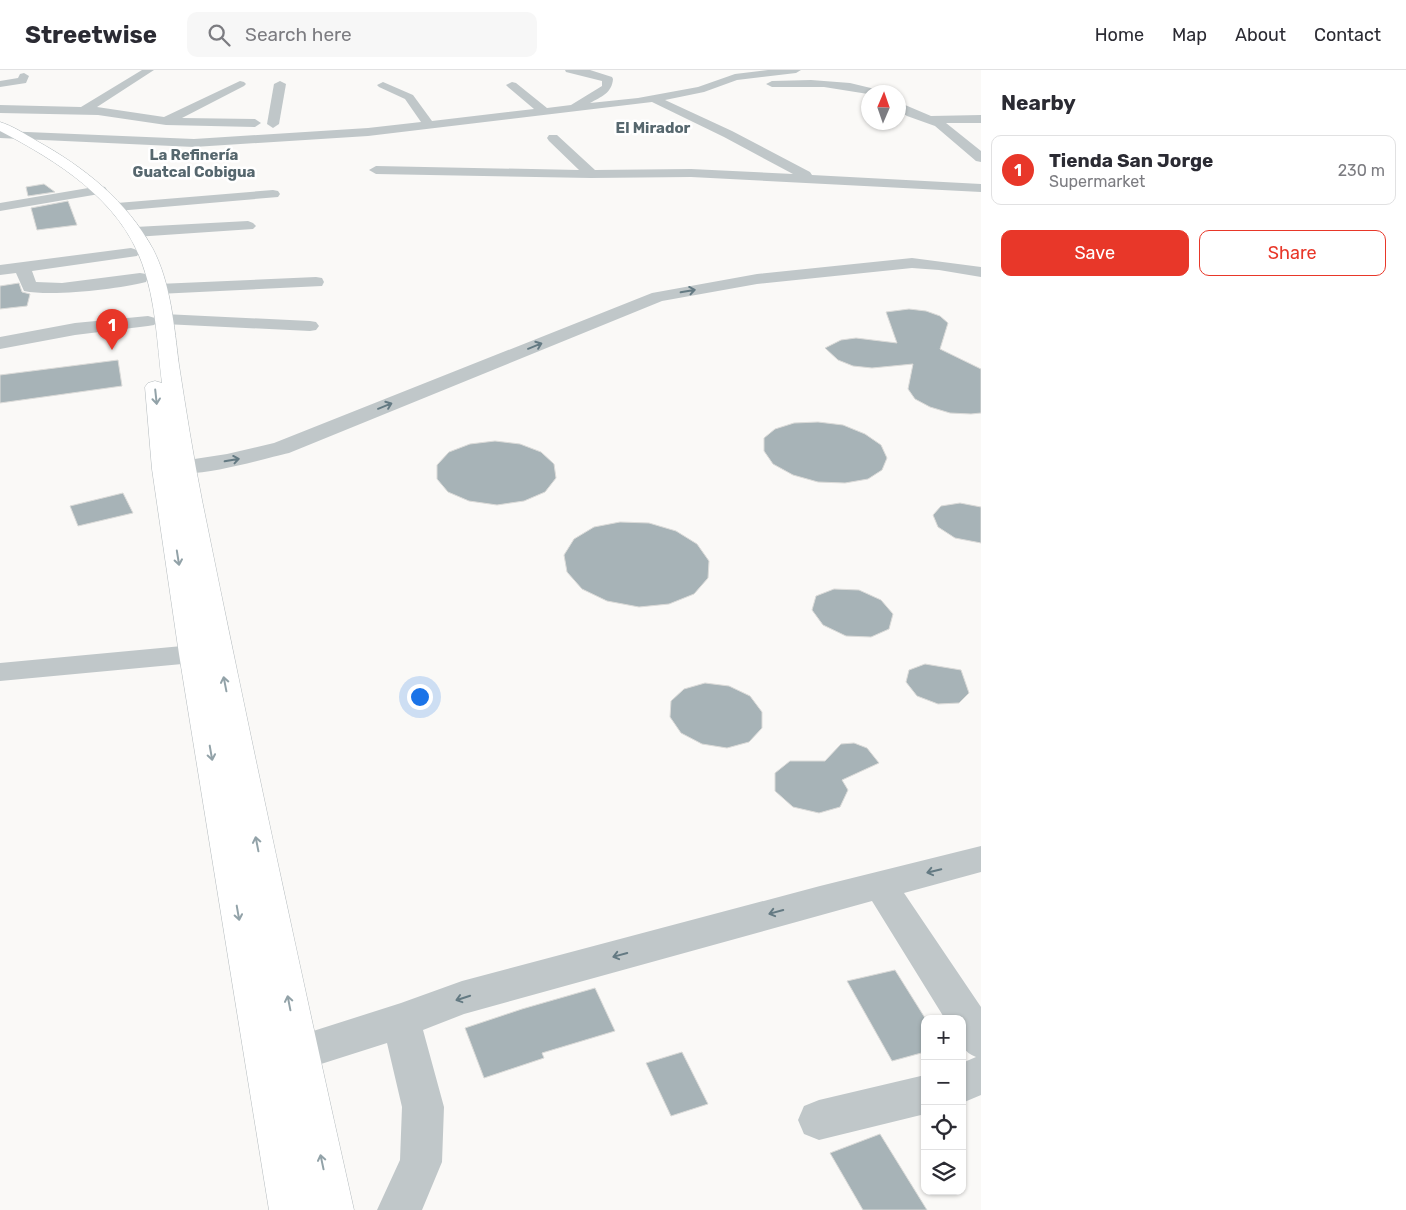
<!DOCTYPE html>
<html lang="en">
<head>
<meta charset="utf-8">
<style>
  body { margin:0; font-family:Rubik,sans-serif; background:#f7f7f7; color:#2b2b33 }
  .controls { position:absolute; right:15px; bottom:15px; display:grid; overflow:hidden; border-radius:10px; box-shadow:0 1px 4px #0004 }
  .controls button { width:45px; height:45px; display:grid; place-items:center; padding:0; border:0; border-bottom:1px solid #e1e1e2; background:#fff; color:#2b2b33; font:25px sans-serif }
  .compass { position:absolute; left:861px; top:15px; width:45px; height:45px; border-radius:50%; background:#fff; box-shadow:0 1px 4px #0004; rotate:2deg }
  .you { position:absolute; left:419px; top:626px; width:18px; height:18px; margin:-12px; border:4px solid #fff; border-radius:50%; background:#1a73e8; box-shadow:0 0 0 8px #1a73e833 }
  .badge { display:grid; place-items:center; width:32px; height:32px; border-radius:50%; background:#e83729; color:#fff; font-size:16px; font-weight:700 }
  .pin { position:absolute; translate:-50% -41px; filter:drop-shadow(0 1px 2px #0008) }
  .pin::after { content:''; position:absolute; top:26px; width:18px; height:15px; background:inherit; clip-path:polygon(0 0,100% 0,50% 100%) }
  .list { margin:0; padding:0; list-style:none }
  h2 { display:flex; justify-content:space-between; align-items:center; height:65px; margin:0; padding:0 20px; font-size:21px }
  h2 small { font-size:16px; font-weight:400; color:#7c7c81 }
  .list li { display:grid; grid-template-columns:32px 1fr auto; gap:15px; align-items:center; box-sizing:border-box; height:70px; margin:0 10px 10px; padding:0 10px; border:1px solid #e1e1e2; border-radius:10px }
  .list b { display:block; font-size:19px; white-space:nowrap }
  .list p { margin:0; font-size:16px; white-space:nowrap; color:#7c7c81 }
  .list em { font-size:16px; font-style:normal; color:#7c7c81 }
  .actions { display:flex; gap:10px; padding:15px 20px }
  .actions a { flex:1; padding:11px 0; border:1px solid #e83729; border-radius:10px; text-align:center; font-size:18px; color:#e83729 }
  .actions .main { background:#e83729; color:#fff }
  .icon { flex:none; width:28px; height:28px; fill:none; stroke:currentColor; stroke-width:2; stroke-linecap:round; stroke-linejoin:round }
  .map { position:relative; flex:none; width:981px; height:1140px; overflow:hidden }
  header { display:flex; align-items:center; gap:30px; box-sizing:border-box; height:70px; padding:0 25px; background:#fff; border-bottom:1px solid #e1e1e2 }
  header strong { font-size:24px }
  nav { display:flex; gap:28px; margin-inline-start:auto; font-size:18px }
  .search { width:350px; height:45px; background:#f7f7f7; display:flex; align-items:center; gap:12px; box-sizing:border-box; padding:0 18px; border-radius:10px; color:#7c7c81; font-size:19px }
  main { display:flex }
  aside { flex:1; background:#fff }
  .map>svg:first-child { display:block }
  .building { fill:#a7b3b7; stroke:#dbdbd9 }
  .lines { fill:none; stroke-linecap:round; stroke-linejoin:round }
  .major-casing { stroke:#b4bbbe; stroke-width:1 }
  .minor { fill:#c0c7c9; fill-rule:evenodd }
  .major { fill:#fff; fill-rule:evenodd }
  .oneway { stroke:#647a83 }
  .oneway2 { stroke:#92a2a8 }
  .labels { text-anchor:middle; stroke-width:5; stroke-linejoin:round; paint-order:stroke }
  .far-neighbourhood-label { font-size:15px; font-weight:bold; fill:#56676e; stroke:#fff }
</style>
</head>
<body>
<header>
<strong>Streetwise</strong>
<div class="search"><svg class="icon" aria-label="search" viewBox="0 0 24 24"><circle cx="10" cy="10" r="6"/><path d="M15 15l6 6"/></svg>Search here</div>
<nav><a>Home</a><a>Map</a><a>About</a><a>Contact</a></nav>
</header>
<main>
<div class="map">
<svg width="981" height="1140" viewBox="0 0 981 1140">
  <rect width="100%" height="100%" fill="#faf9f7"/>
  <g class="building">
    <path d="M44 114 55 122 28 126 26 117Z"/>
    <path d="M68 131 77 155 37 160 31 138Z"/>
    <path d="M19 213 22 222 30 224 27 236 0 239V216Z"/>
    <path d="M909 239 926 241 940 246 948 253 940 279 981 299V343L971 344 950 343 930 337 915 329 908 319 913 294 872 298 853 296 838 290 825 278 841 270 856 268 897 273 886 242Z"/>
    <path d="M118 290 122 316 0 333V305Z"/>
    <path d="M818 352 843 355 865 364 881 375 887 388 882 400 868 409 845 413 818 412 793 405 773 394 764 381V368L775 359 794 353Z"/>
    <path d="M495 371 520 374 541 382 554 394 556 408 545 422 524 431 497 435 469 431 448 422 437 409V395L449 382 470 374Z"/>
    <path d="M123 423 133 443 78 456 70 436Z"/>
    <path d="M960 433 981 437V473L955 468 938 457 933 445 941 436Z"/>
    <path d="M620 452 649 453 676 461 697 474 709 491 708 508 694 524 669 534 639 537 607 531 582 519 567 502 564 485 574 469 594 457Z"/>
    <path d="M834 519 859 520 881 530 893 544 889 559 871 567 846 566 823 555 812 540 816 526Z"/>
    <path d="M925 594 961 600 969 623 959 633 938 634 917 626 906 612 909 600Z"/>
    <path d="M705 613 729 616 750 626 762 642V658L749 672 727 678 702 674 681 663 670 647 671 631 684 619Z"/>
    <path d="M854 673 867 678 879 693 842 710 848 720 840 737 819 743 793 737 775 721V703L790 691H825L841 674Z"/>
    <path d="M895 900 925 948V982L892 991 847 911Z"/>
    <path d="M595 918 615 961 542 983 544 988 484 1008 465 958 522 939Z"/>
    <path d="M682 982 708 1034 671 1046 646 993Z"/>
    <path d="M880 1064 927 1140H863L830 1083Z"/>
  </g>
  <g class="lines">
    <g class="major-casing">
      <path id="major" d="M0 52C13 56 25 64 37 71 84 97 127 131 153 179 171 214 174 256 179 295 186 340 193 385 202 430 250 667 301 904 354 1140H269L179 584 152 399 145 317 148 313 155 311 162 313C157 273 156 231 142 193 119 129 57 91 0 61Z"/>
    </g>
    <g class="minor">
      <path d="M142 0H154L97 37 164 47 240 11 244 12 246 14 244 16 182 48 255 49 261 53 255 57 166 55 98 45 0 43V35L81 37Z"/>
      <path d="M565 0H590L612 7 613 9C612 23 601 27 590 33L638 28 698 17 735 4 768 0H801L796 3 737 10 704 22 665 30 732 61 810 102 812 105 981 114V122L691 107 591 108 376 104 369 100 376 96 579 100 549 71 547 68 549 65H557L595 100 691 99 793 104 724 67 652 32 368 66 194 77 0 68V62L3 61 194 69 368 58 421 52 405 29 379 17 377 15 383 12 413 25 432 51 534 39 508 17 506 15 512 12 516 13 547 38 571 35 602 16V11L566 2Z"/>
      <path d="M24 3 29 6 26 13 0 17V11L18 8 20 4Z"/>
      <path d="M811 10 850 13 879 20 881 22 868 24 824 17H772L766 14 772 11Z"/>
      <path d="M280 11 286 14 279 54 273 58 267 54 274 14Z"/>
      <path d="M898 32 931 46 981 45V53H946L981 81V92L976 91 935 56 907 46 898 40Z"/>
      <path d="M100 116 105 117 107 120 105 123 0 141V133Z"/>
      <path d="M273 120 278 121 280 124 278 127 117 141 112 140 110 137 112 134 117 133Z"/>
      <path d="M248 151 253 153 256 156 253 159 135 167 130 165 127 162 130 159 135 157Z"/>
      <path d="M131 178 137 180 139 183 137 186 32 201 36 212 62 213 140 203 146 204 148 208 146 212C118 219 52 227 24 221L16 203 0 205V195Z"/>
      <path d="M912 188 981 197V207L939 200 912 198 757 214 662 231 289 383C262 389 200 408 175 402L172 397 175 392 227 384 274 373 652 223 757 204Z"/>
      <path d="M316 207 322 208 324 212 322 216 158 224 152 223 149 219 152 215 158 214Z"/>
      <path d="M164 244 310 251 316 252 319 256 316 260 310 261 164 254 157 252 154 255 148 256 75 265 0 279V267L75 253 148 246 155 248 158 245Z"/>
      <path d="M193 575 203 578 207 584 203 590 193 593 0 611V593Z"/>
      <path d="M981 776V802L904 823 981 937V1025L962 1033V993L976 987C957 980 962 966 962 949H945L872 831 464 944 423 960 444 1037 442 1092 422 1140H377L400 1090 402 1037 387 973 299 1001 285 996 279 983 285 970 401 933 462 911 820 816Z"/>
      <path d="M925 1005V1044L819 1070 804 1064 798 1050 804 1036 819 1030Z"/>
    </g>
    <use href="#major" class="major"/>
  </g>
  <defs><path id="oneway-shaft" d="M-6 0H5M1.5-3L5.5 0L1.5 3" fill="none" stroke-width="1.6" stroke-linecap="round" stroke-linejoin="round" transform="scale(1.25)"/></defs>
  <g class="oneway">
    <use href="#oneway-shaft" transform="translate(688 221) rotate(-10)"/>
    <use href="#oneway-shaft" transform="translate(535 276) rotate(-22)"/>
    <use href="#oneway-shaft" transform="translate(385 336) rotate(-22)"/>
    <use href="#oneway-shaft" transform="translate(232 390) rotate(-10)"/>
    <use href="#oneway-shaft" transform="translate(934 801) rotate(166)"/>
    <use href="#oneway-shaft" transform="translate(776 842) rotate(165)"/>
    <use href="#oneway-shaft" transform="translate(620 885) rotate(165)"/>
    <use href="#oneway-shaft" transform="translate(463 928) rotate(162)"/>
  </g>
  <g class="oneway2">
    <use href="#oneway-shaft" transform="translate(156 327) rotate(84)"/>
    <use href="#oneway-shaft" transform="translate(178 488) rotate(81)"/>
    <use href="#oneway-shaft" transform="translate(225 614) rotate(-101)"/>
    <use href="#oneway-shaft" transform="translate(211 683) rotate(80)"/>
    <use href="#oneway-shaft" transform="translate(257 774) rotate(-101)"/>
    <use href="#oneway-shaft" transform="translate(238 843) rotate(80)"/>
    <use href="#oneway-shaft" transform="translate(289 933) rotate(-101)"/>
    <use href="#oneway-shaft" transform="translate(322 1092) rotate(-102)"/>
  </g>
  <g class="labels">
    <g class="far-neighbourhood-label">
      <text x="653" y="63">El Mirador</text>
      <text x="194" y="90">La Refinería<tspan x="194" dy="17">Guatcal Cobigua</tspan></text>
    </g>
  </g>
</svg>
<div class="controls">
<button>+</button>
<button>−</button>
<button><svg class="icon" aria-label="locate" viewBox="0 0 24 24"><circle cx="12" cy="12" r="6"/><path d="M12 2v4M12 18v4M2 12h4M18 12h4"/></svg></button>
<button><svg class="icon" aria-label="layers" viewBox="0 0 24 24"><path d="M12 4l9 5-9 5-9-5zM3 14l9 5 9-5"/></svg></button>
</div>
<svg class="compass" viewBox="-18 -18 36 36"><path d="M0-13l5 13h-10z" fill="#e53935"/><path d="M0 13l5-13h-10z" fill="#7c7c81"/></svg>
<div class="you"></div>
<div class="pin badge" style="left:112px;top:280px">1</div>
</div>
<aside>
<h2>Nearby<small></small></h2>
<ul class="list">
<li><span class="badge">1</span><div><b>Tienda San Jorge</b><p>Supermarket</p></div><em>230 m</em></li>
</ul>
<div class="actions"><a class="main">Save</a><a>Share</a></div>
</aside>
</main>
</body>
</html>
